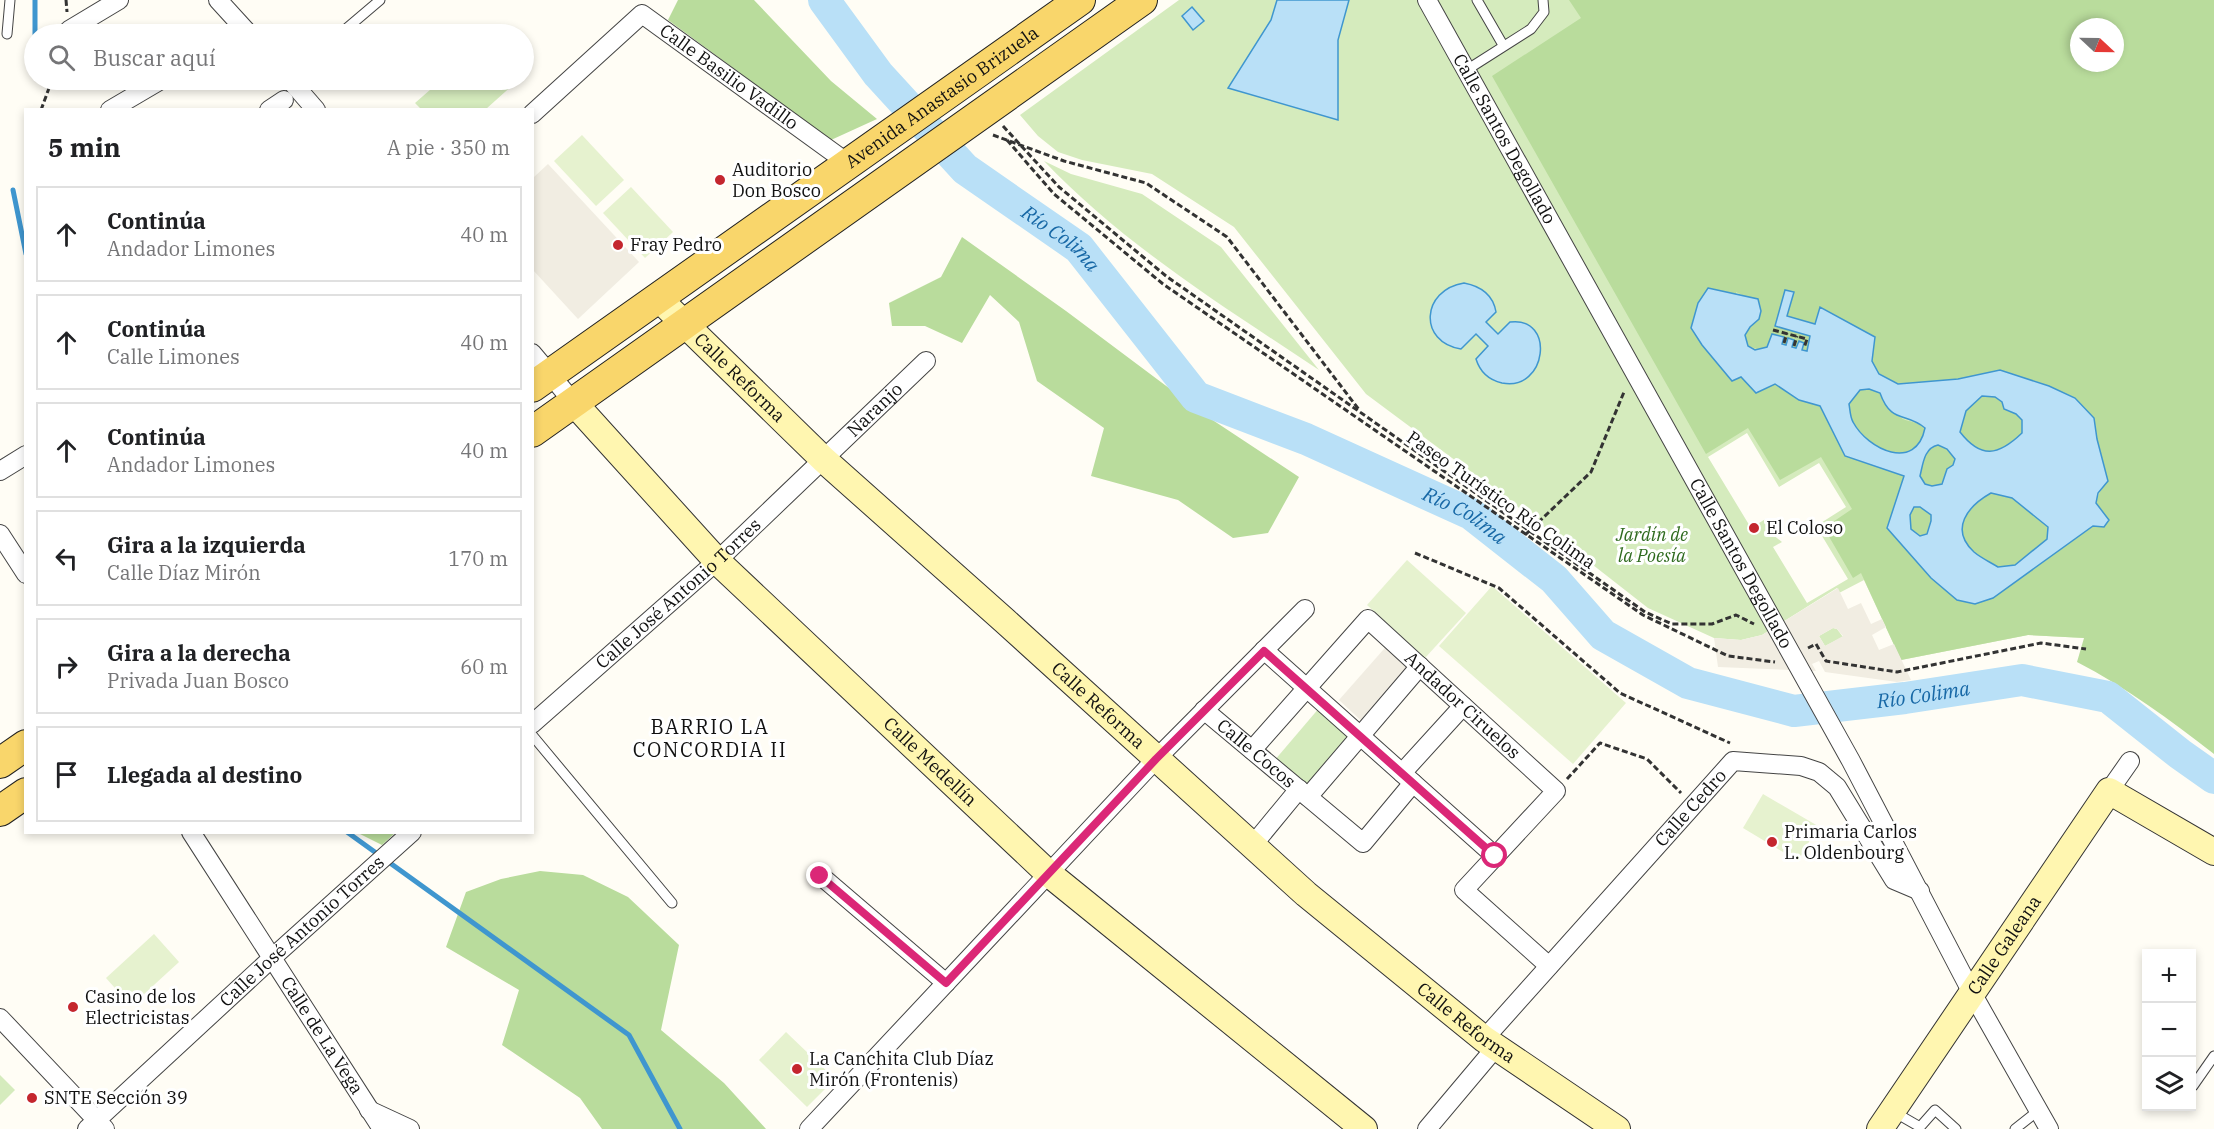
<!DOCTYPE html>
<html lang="es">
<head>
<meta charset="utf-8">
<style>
  body { margin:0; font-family:"IBM Plex Serif",serif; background:#f6f6f6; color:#202124 }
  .controls { position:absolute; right:18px; bottom:18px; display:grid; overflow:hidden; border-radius:0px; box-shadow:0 3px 9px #0003 }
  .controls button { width:54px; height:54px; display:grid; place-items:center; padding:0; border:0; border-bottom:2px solid #e0e0e0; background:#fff; color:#202124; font:30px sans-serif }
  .compass { position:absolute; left:2070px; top:18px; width:54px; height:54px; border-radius:50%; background:#fff; box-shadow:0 3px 9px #0003; rotate:112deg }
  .stop { position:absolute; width:18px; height:18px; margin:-14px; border:4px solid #db2777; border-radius:50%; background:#fff }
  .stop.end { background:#db2777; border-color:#fff; box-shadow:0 2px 6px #0008 }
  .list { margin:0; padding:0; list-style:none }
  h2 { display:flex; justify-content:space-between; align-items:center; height:78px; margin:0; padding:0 24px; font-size:26px }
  h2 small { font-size:20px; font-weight:400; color:#757577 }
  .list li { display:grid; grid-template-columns:39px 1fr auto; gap:18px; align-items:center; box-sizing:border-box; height:96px; margin:0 12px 12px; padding:0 12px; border:2px solid #e0e0e0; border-radius:0px }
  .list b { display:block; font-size:22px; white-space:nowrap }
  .list p { margin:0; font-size:20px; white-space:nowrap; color:#757577 }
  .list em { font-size:20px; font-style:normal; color:#757577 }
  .icon { flex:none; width:33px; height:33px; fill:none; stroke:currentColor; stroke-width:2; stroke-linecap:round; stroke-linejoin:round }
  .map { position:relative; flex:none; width:2214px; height:1129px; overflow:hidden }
  .search { position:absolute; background:#fff; box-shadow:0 3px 9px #0003; left:24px; top:24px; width:510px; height:66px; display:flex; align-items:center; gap:15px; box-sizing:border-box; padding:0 21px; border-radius:33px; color:#757577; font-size:22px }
  .panel { position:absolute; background:#fff; box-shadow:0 3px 9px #0003; left:24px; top:108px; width:510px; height:726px; border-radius:0px }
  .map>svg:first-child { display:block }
  .green { fill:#d5ebbd; fill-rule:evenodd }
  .forest { fill:#b9dc9c; fill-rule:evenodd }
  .pitch { fill:#e6f2cf }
  .plaza { fill:#f1ede2; fill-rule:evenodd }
  .water { fill:#b9e0f7; stroke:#3f96cf; stroke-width:1.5; fill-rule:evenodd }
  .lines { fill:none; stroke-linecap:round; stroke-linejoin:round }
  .stream { stroke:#3f96cf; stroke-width:5 }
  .river { stroke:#b9e0f7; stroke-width:32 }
  .lane-casing { stroke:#444; stroke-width:11 }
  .street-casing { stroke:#444; stroke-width:20 }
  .secondary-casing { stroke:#333; stroke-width:28 }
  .primary-casing { stroke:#222; stroke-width:32 }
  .path { stroke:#333; stroke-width:3; stroke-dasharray:6 3; stroke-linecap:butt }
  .lane { stroke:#fff; stroke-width:9 }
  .street { stroke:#fff; stroke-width:18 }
  .secondary { stroke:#fff6b0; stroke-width:26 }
  .primary { stroke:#f9d66b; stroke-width:30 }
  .route { stroke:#db2777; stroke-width:8 }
  .poi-dot { fill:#c4262e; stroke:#fff; stroke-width:2 }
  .labels { text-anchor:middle; stroke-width:6; stroke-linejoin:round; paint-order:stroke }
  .street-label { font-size:18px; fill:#111; stroke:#fff }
  .poi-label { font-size:18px; fill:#111; stroke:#fff; text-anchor:start }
  .park-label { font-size:18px; font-style:italic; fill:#2f6b1f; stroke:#fff }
  .water-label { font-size:20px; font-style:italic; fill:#1768a6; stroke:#fff }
  .neighbourhood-label { font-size:20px; letter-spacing:1.5px; fill:#111; stroke:#fff }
</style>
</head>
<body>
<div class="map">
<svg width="2214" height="1129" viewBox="0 0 2214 1129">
  <rect width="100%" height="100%" fill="#fffdf5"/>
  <g class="green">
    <path d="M1179 0H2214V686L2084 638 2028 635 1901 660 1864 580 1839 593 1837 588 1762 635 1741 640 1714 638 1648 608 1538 522 1366 394 1234 227 1152 174 1082 160 1058 152 1038 136 1020 115ZM2079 27H2115V63H2079ZM1747 433 1779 487 1819 463 1846 507 1816 526 1848 579 1807 603 1773 547 1782 542 1767 530 1776 525 1767 518 1751 528 1708 457Z"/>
    <path d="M437 80H512L515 83 486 109H421L415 103 439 82Z"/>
    <path d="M1044 161 1071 174 1142 194 1221 247 1319 370C1223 306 1124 245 1044 161Z"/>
    <path d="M1833 628 1837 629 1843 637 1825 646 1819 636Z"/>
    <path d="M1320 707 1354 736 1307 790 1274 761Z"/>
    <path d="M0 1075 15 1090 0 1105Z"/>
  </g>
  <g class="forest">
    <path d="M678 0H754L831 81 877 119 831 140 668 20Z"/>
    <path d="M1569 0H2214V754C2170 720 2126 687 2077 662L2084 638 2028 635 1901 660 1861 573 1853 578 1824 528 1852 509 1821 457 1780 480 1748 428 1706 454 1492 76 1581 18ZM2079 27H2115V63H2079ZM1785 291 1793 293 1787 316 1815 324 1821 307 1872 361 1879 374 1898 384 1958 379 2000 370 2094 419 2097 439 2108 481C2092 500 2096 505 2103 527L2093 526 1957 600 1931 578 1887 528 1904 476 1845 456 1820 406 1799 400 1775 384 1756 393 1741 377 1736 292 1758 303C1765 324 1752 320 1745 335L1748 346 1760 350 1767 347 1771 339 1786 345 1794 340 1792 347 1797 349 1799 341 1804 342 1802 350 1807 351 1811 336 1775 326Z"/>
    <path d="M962 237 1066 311 1205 415 1299 477 1268 533 1233 538 1178 500 1091 476 1104 428 1037 381 1019 322 990 295 962 343 925 326H892L889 303 941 277Z"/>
    <path d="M1869 389 1880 393C1884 404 1892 413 1903 419 1912 423 1915 420 1925 429 1915 472 1868 450 1853 422 1850 417 1850 410 1849 404L1860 390Z"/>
    <path d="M1982 396 1995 397 2002 402 2004 409 2016 414 2022 420V433C1998 456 1981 459 1959 432L1966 411Z"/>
    <path d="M1938 445 1947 449 1955 459 1953 465 1947 469 1941 484 1932 486 1925 484 1920 476C1923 464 1924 448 1938 445Z"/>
    <path d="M1991 493 2012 498 2048 527 2047 539 2015 565 1998 567C1990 562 1981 558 1974 552 1948 529 1969 507 1991 493Z"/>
    <path d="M1914 507H1920L1931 515 1932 521 1927 534 1920 536 1911 529 1910 515Z"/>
    <path d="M358 833H395L382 845Z"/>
    <path d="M540 871 583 875 628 897 679 945 661 1030 724 1083 766 1129H602L580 1098 502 1045 519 990 446 947 466 892 501 879Z"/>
  </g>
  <g class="pitch">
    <path d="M582 135 624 180 596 206 554 161Z"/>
    <path d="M631 187 673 232 645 258 603 213Z"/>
    <path d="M1407 560 1466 613 1425 658 1367 605Z"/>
    <path d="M1492 586 1626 703 1573 764 1439 646Z"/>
    <path d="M1763 794 1818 826 1798 861 1743 828Z"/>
    <path d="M154 934 179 962 131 1006 106 978Z"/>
    <path d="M786 1032 835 1079 807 1107 759 1060Z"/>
  </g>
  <g class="plaza">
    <path d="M548 164 639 262 578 319 533 270V178Z"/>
    <path d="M1838 588 1848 609 1861 603 1871 624 1882 619 1886 627 1872 635 1879 650 1894 644 1911 680 1897 682 1825 672 1819 661 1812 664 1816 671 1718 667 1714 638 1741 640 1762 635ZM1833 628 1837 629 1843 636 1825 646 1819 636Z"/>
    <path d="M1391 641 1420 666 1368 727 1339 700Z"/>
  </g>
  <g class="water">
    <path d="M1277 0H1349L1338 40V120L1228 88 1271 20Z"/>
    <path d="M1192 7 1204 21 1193 30 1182 16Z"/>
    <path d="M1464 283C1480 286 1493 294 1496 312L1486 322 1498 334 1510 322C1556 316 1547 392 1502 383 1489 380 1480 372 1476 359L1488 346 1476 334 1461 349C1418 342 1421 290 1464 283Z"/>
    <path d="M1708 288 1758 299 1761 311 1759 319 1750 327 1745 335 1748 346 1755 350 1767 347 1772 334 1784 337 1782 344 1786 345 1788 338 1794 340 1792 347 1796 348 1799 341 1804 343 1802 350 1807 351 1810 336 1775 326 1785 290 1794 292 1787 316 1815 324 1820 307 1875 337 1872 361 1879 374 1898 384 1958 379 2000 370 2049 386 2075 398 2094 418 2097 439 2108 481 2098 493 2096 503 2109 520 2104 527 2093 526 1993 598 1975 604 1957 600 1931 578 1887 528 1904 476 1845 456 1820 406 1799 400 1775 384 1756 393 1741 377 1732 381 1702 345 1691 328 1698 303ZM1869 389 1880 393C1891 424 1906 412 1925 428 1916 472 1868 450 1853 422 1850 417 1850 409 1849 404L1860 390ZM1982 396 1995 397 2002 402 2004 409 2016 414 2022 420V433C1998 456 1981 459 1960 432L1966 411ZM1938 445 1947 449 1955 459 1953 465 1947 469 1942 484 1932 486 1925 484 1920 476C1923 464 1924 448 1938 445ZM1991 493 2012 498 2048 527 2047 539 2015 565 1998 567C1990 562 1981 558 1974 552 1949 529 1968 506 1991 493ZM1914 507H1920L1931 515V521L1927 534 1920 536 1911 529 1910 515Z"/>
  </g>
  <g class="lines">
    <g class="stream">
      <path d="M35 34V0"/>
      <path d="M13 190 26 254"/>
      <path d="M347 832 629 1035 680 1129"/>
    </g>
    <path class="river" id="s1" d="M824 0 878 74 965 169 1079 248 1196 397 1306 439 1471 514 1554 579 1603 635 1688 683 1794 711 1905 698 2022 680 2108 697 2180 754 2214 778"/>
    <g class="lane-casing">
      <g id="lane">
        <path d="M1477 0 1503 45"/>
        <path d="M7 34 10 0"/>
        <path d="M340 34 380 0"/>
        <path d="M1465 71 1531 29 1544 12 1543 0"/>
        <path d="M532 735 672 903"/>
        <path d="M2193 1086 2214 1056"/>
        <path d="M1894 1112 1920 1127 1935 1110 1956 1129"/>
        <path d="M2015 1129 2039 1110"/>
      </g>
    </g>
    <g class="street-casing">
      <g id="street">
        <path d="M218 0 249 34"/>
        <path id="s2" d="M1427 0 1851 761 1972 993 2049 1129"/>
        <path d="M69 30 119 0"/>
        <path d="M290 80 316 110"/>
        <path d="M110 110 161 80"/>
        <path d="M269 110 284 100"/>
        <path id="s3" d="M532 114 642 14 849 164"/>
        <path d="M532 353 574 403"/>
        <path d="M0 471 26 455"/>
        <path d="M0 534 26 574"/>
        <path d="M1264 650 1495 856"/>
        <path id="s4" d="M1204 710 1363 843 1413 783"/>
        <path id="s5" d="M532 724 717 561 926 361"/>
        <path id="s6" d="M1252 750 1368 619 1556 791 1464 890 1549 966"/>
        <path d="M1402 773 1463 706"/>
        <path d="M2109 791 2130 761"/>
        <path d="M1308 797 1420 666"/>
        <path id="s7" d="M191 832 382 1129"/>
        <path d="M1252 846 1299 789"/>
        <path d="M821 876 946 983"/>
        <path d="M0 1018 105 1129"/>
        <path id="s8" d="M1484 1039 1733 761 1801 766 1819 772 1837 787 1894 880 1920 891"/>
        <path d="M369 1110 410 1129"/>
        <path id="s9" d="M87 1129 272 958 412 832"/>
        <path d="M809 1129 1156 759 1305 609"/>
        <path d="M1427 1129 1496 1047"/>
      </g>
    </g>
    <g class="secondary-casing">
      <g id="secondary">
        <path id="s10" d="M658 298 823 459 1005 621 1306 894 1484 1039 1617 1129"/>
        <path id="s11" d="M574 403 717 561 1048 873 1364 1129"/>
        <path id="s12" d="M1880 1129 2109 791 2214 852"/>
      </g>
    </g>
    <g class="primary-casing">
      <g id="primary">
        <path id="s13" d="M532 387 1080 0"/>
        <path d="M532 432 1142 0"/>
        <path d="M0 763 26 745"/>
        <path d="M0 811 26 793"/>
      </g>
    </g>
    <g class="path">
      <path d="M66 0 67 12"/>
      <path d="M41 110 52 80"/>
      <path d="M1003 126 1059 187 1166 276 1645 612 1672 624H1712L1736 615 1754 624"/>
      <path d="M993 135 1064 161 1146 183 1227 237 1360 411"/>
      <path d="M1007 140 1054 194 1163 284 1643 615 1728 656 1775 662"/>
      <path d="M1773 330 1807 339 1804 348"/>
      <path d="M1784 343 1787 333"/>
      <path d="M1794 346 1797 336"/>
      <path d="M1525 535 1591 472 1624 392"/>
      <path d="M1415 553 1499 588 1620 693 1730 743"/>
      <path d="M1808 648 1816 644 1826 661 1897 672 2041 643 2086 649"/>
      <path d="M1567 779 1600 743 1647 759 1681 793"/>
    </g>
    <use href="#lane" class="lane"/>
    <use href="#street" class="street"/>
    <use href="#secondary" class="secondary"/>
    <use href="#primary" class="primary"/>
  </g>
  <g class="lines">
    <path class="route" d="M820 876 946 983 1156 759 1264 651 1495 856"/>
  </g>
  <g class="poi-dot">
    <circle cx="720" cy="180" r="6"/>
    <circle cx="618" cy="245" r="6"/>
    <circle cx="1754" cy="528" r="6"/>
    <circle cx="1772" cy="842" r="6"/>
    <circle cx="73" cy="1007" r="6"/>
    <circle cx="797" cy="1069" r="6"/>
    <circle cx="32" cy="1098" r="6"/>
  </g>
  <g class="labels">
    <g class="street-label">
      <text dy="6" stroke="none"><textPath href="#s3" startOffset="256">Calle Basilio Vadillo</textPath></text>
      <text dy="6" stroke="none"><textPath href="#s13" startOffset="502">Avenida Anastasio Brizuela</textPath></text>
      <text dy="6" stroke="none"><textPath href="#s2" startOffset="159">Calle Santos Degollado</textPath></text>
      <text dy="6" stroke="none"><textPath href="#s10" startOffset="114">Calle Reforma</textPath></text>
      <text dy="6" stroke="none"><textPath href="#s5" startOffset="465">Naranjo</textPath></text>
      <text transform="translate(1501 500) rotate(35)" y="6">Paseo Turístico Río Colima</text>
      <text dy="6" stroke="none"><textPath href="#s2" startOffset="645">Calle Santos Degollado</textPath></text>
      <text dy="6" stroke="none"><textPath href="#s5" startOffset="196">Calle José Antonio Torres</textPath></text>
      <text dy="6" stroke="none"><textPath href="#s10" startOffset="600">Calle Reforma</textPath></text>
      <text dy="6" stroke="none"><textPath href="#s6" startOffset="303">Andador Ciruelos</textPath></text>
      <text dy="6" stroke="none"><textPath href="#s4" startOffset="68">Calle Cocos</textPath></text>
      <text dy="6" stroke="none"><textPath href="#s11" startOffset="506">Calle Medellín</textPath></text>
      <text dy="6" stroke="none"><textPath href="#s8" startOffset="310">Calle Cedro</textPath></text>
      <text dy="6" stroke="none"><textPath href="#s9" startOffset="292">Calle José Antonio Torres</textPath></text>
      <text dy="6" stroke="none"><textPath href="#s12" startOffset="222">Calle Galeana</textPath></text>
      <text dy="6" stroke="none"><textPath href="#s10" startOffset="1086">Calle Reforma</textPath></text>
      <text dy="6" stroke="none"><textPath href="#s7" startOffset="242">Calle de La Vega</textPath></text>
    </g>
    <g class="poi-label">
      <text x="732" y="176">Auditorio<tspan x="732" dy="21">Don Bosco</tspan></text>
      <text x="630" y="251">Fray Pedro</text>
      <text x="1766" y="534">El Coloso</text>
      <text x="1784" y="838">Primaria Carlos<tspan x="1784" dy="21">L. Oldenbourg</tspan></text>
      <text x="85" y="1003">Casino de los<tspan x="85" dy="21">Electricistas</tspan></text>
      <text x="809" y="1065">La Canchita Club Díaz<tspan x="809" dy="21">Mirón (Frontenis)</tspan></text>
      <text x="44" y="1104">SNTE Sección 39</text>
    </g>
    <g class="park-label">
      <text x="1652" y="541">Jardín de<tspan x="1652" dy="21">la Poesía</tspan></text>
    </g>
    <g class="water-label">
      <text dy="7" stroke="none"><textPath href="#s1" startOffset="339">Río Colima</textPath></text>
      <text dy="7" stroke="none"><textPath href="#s1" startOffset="843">Río Colima</textPath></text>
      <text dy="7" stroke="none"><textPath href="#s1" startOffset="1365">Río Colima</textPath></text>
    </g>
    <g class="neighbourhood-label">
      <text x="710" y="734">BARRIO LA<tspan x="710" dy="23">CONCORDIA II</tspan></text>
    </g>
  </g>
</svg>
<div class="controls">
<button>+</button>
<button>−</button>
<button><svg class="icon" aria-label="layers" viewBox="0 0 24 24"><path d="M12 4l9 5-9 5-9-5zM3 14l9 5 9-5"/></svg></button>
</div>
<svg class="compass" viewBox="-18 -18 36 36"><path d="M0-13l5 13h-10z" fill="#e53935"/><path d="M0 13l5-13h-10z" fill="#757577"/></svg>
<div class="stop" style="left:1495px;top:856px"></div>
<div class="stop end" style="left:820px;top:876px"></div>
<div class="search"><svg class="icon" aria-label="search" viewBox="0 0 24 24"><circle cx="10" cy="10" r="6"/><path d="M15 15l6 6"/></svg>Buscar aquí</div>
<section class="panel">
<h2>5 min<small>A pie · 350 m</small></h2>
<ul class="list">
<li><svg class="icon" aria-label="ahead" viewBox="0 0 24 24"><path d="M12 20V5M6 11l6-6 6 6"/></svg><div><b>Continúa</b><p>Andador Limones</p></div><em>40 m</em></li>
<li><svg class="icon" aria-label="ahead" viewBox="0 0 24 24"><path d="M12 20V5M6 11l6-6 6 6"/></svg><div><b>Continúa</b><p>Calle Limones</p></div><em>40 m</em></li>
<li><svg class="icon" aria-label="ahead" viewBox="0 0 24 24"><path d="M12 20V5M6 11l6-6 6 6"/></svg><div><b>Continúa</b><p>Andador Limones</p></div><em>40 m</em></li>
<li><svg class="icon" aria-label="left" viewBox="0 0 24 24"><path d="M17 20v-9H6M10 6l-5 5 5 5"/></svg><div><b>Gira a la izquierda</b><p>Calle Díaz Mirón</p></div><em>170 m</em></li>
<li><svg class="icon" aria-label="right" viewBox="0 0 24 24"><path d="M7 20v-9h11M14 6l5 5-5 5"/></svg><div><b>Gira a la derecha</b><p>Privada Juan Bosco</p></div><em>60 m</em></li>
<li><svg class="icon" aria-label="arrive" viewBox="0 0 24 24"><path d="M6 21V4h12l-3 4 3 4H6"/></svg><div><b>Llegada al destino</b></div></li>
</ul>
</section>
</div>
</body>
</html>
